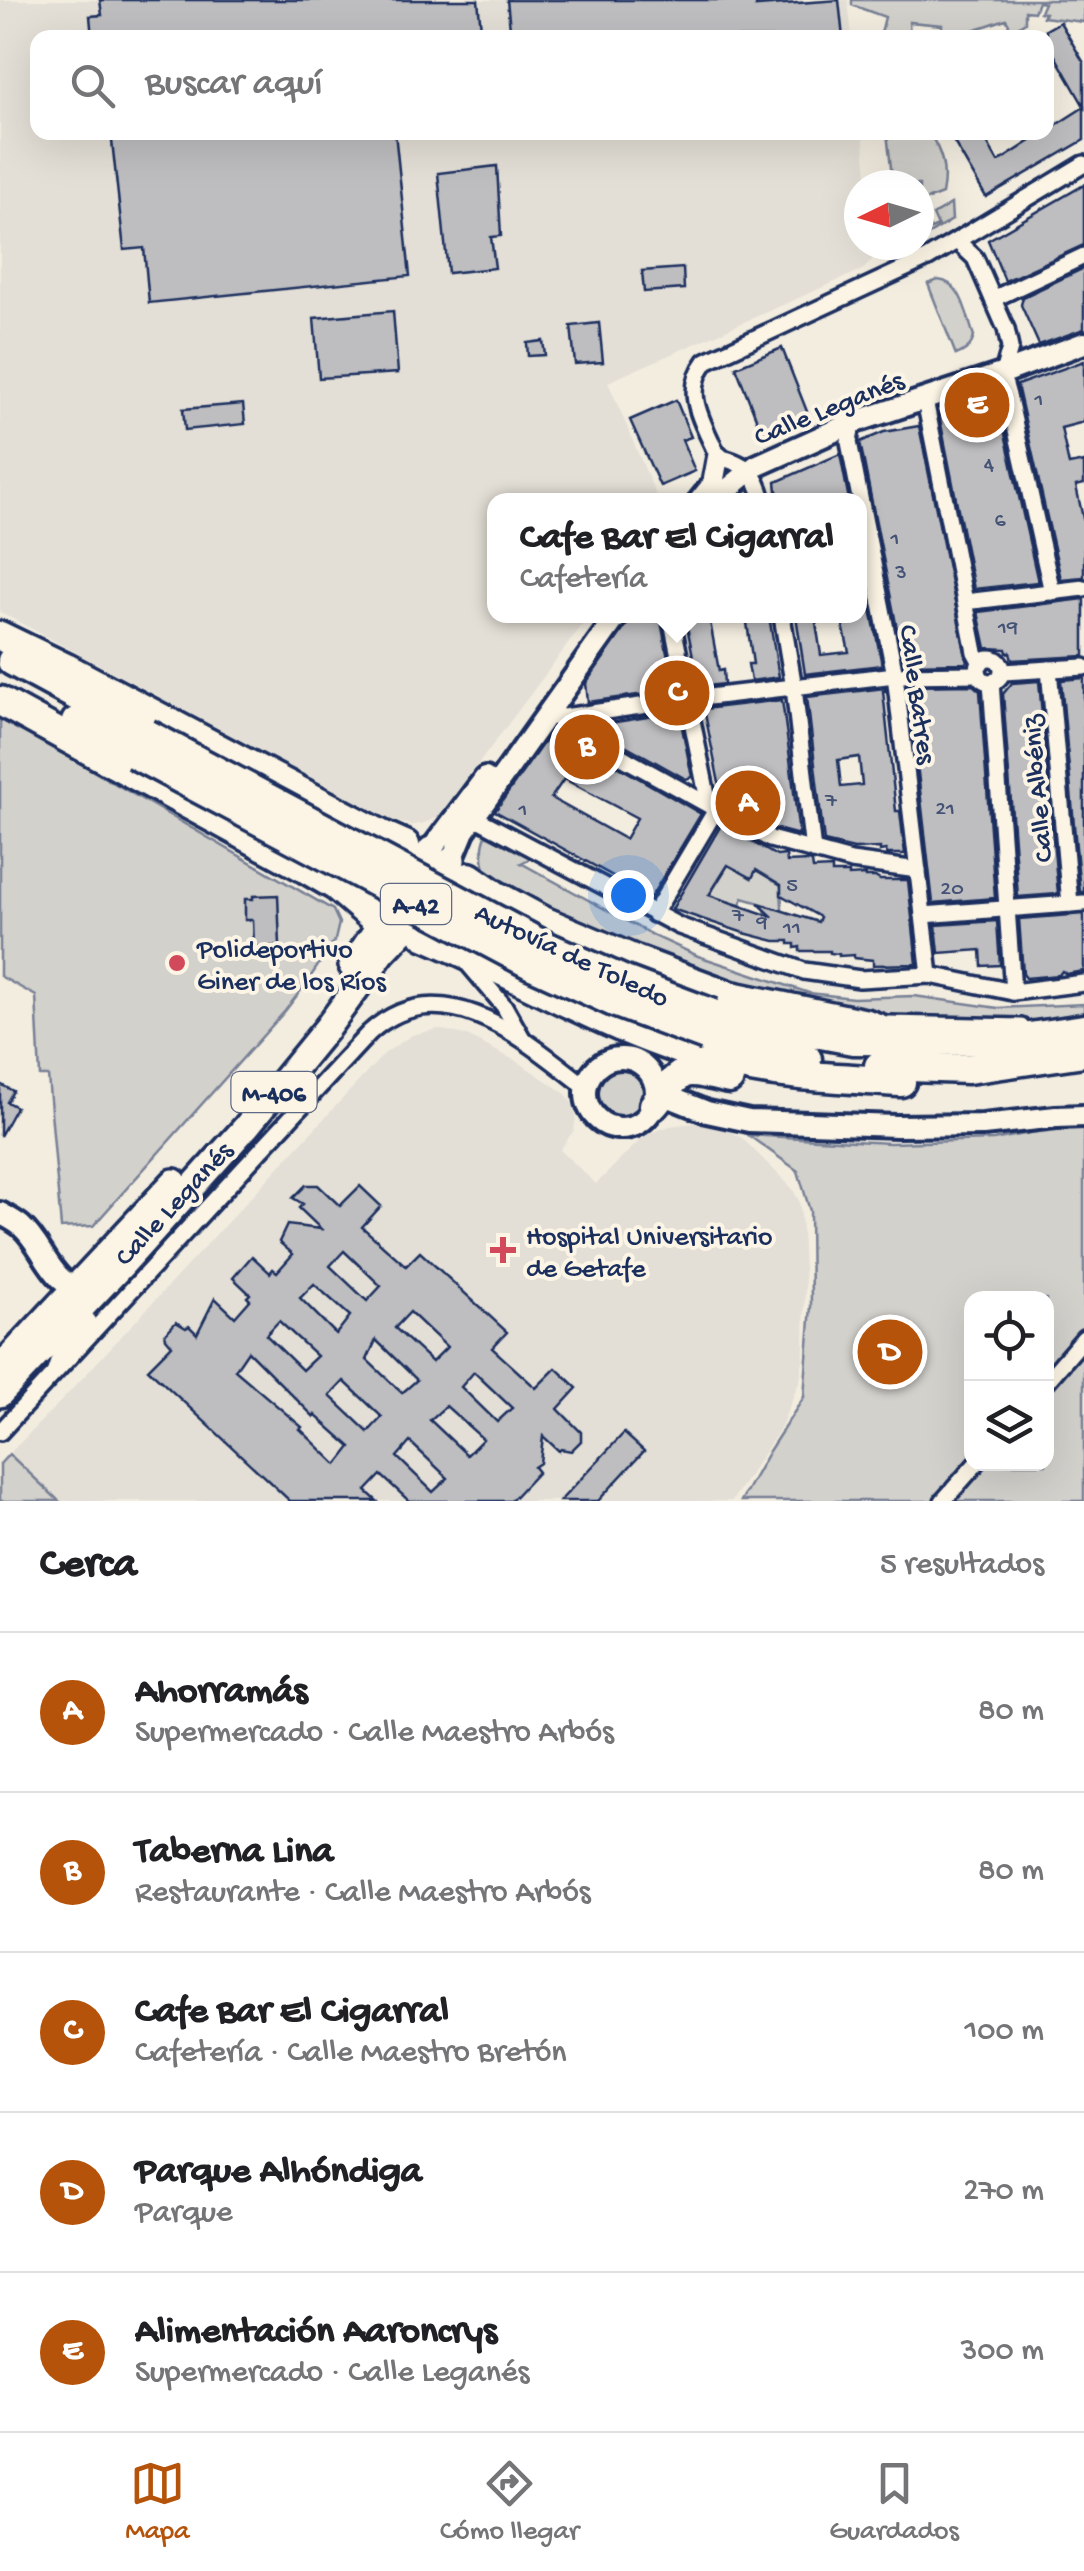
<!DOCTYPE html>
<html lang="es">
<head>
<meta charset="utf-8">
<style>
  body { margin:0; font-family:"Gochi Hand",sans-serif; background:#f2f2f2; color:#202124 }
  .controls { position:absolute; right:30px; bottom:30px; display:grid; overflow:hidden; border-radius:20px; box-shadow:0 10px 40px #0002 }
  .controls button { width:90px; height:90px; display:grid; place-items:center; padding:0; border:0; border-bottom:2px solid #e0e0e0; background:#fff; color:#202124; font:50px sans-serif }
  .compass { position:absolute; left:844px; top:170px; width:90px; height:90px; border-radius:50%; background:#fff; box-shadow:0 10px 40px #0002; rotate:265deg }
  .you { position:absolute; left:628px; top:895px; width:35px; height:35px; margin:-25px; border:8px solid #fff; border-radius:50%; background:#1a73e8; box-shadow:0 0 0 15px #1a73e833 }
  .badge { display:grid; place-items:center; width:65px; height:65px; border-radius:50%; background:#b45309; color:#fff; font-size:32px; font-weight:700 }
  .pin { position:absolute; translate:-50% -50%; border:5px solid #fff; box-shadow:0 2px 10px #0006 }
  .popup { position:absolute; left:487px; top:493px; width:380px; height:130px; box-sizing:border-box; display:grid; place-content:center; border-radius:20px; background:#fff; filter:drop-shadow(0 2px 8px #0005); font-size:32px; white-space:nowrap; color:#757577 }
  .popup b { font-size:38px; color:#202124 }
  .popup::after { content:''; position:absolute; left:50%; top:100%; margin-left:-20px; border:20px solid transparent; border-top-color:#fff }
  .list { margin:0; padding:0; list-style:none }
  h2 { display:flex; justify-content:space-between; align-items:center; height:130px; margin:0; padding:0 40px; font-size:42px }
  h2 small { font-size:32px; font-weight:400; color:#757577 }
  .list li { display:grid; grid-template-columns:65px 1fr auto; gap:30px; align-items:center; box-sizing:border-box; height:160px; padding:0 40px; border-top:2px solid #e0e0e0 }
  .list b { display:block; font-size:38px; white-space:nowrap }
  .list p { margin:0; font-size:32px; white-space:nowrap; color:#757577 }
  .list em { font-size:32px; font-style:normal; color:#757577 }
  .icon { flex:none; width:55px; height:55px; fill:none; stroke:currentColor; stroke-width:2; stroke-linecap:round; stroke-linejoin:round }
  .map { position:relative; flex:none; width:1084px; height:1501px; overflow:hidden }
  .search { position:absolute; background:#fff; box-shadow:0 10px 40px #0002; left:30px; right:30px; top:30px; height:110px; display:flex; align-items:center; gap:25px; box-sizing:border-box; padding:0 35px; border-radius:20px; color:#757577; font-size:38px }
  .sheet { height:930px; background:#fff }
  nav { display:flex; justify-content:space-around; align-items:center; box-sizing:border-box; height:140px; border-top:2px solid #e0e0e0; background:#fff; font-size:28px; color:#757577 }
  nav a { display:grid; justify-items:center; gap:5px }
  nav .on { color:#b45309 }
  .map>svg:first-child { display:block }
  .built { fill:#e3dfd6 }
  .green { fill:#d3d1cc; stroke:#778095; stroke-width:2.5; fill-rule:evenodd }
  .building { fill:#bebec0; stroke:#1b2f5e; stroke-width:2.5; fill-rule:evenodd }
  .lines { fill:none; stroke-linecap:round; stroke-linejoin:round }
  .minor-casing { stroke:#1b2f5e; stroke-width:22 }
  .tertiary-casing { stroke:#1b2f5e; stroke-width:28 }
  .trunk-casing { stroke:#1b2f5e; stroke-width:32 }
  .motorway-casing { stroke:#1b2f5e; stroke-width:35 }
  .minor { stroke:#fcf5e5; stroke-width:15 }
  .tertiary { stroke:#fcf5e5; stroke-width:20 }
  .trunk { stroke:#fcf5e5; stroke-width:25 }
  .motorway { stroke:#fcf5e5; stroke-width:28 }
  .motorway-bridge-casing { stroke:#1b2f5e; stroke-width:35; stroke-linecap:butt }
  .motorway-bridge { stroke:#fcf5e5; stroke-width:28 }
  .poi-dot { fill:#d1495b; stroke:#fcf5e5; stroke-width:4 }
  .labels { text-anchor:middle; stroke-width:8; stroke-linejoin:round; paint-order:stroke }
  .number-label { font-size:22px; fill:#445376 }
  .shield { fill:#fcf5e5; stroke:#5e6a86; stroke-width:2.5 }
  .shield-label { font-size:25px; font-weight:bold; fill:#1b2f5e }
  .street-label { font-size:28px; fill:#1b2f5e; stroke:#fcf5e5 }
  .poi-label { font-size:28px; fill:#1b2f5e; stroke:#fcf5e5; text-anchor:start }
</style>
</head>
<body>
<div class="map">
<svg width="1084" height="1501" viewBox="0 0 1084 1501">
  <rect width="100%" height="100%" fill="#f3ede0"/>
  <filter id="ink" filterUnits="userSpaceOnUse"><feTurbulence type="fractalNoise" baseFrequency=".01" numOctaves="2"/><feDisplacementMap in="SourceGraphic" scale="20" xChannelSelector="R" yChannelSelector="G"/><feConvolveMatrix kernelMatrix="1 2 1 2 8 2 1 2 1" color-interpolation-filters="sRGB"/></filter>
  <g filter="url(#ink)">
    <g class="built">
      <path d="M0 0H848L852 37 38 38V132L863 133 868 185H859V245H875L876 255 864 269 608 382 658 500H494V616H589L441 814 436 818 422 824 411 825 393 821 0 612Z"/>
      <path d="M438 1029 465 1035 520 1063 566 1094 574 1107 576 1118 574 1130 560 1150 596 1184 645 1135 670 1126 693 1123 729 1131 742 1138 792 1188 799 1201 801 1214 805 1285 804 1355 800 1380 780 1429 732 1501H59L9 1454 63 1399 385 1053 412 1035Z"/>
    </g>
    <g class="green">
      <path d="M852 0H1084V22L1043 17 1045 13 1040 12 1044 3 1038 2 1034 12 1025 11V22L1003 37H990L1006 32 1009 24 1006 19C985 26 964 35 942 33V25L909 22 910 37H880L885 17 852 5Z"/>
      <path d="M887 133H929C942 152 947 170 942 194L919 203V185H893Z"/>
      <path d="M951 204 952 220 919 240V222L925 219 931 229 938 226 933 215Z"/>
      <path d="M938 280C963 282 966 315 974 336 972 346 966 351 956 355L928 284Z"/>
      <path d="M0 715 26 732 333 910 339 923 335 940 305 985 285 1011 93 1226 61 1228 48 1076H40L36 996 0 976Z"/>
      <path d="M486 835 531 858 521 863 654 936 698 956 809 993 853 998 914 996 998 1008 1084 1004V1012L1017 1024 918 1022 851 1014 706 980 491 886C484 870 479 852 486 835Z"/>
      <path d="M728 855 733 867 751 878 756 870 771 879 780 871 783 924 774 917 765 914 767 905 743 898 740 905 709 896 728 865Z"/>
      <circle cx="621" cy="1093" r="25"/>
      <path d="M1084 1123V1501H741L769 1451 804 1397 811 1306 810 1211 798 1171 748 1135 890 1143 993 1140ZM972 1299H1046V1464H972Z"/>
      <path d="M9 1454 59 1501H0V1464Z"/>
    </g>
    <g class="building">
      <path d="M100 0H478L482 38H92L90 16 102 15Z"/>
      <path d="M507 0H758L756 6 839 0 843 38H511Z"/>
      <path d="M1060 22 1084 63V106L1054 54 1046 58V30Z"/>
      <path d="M1084 107V140L986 197 948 132H981L998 162Z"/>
      <path d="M111 132H395L410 276 149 303 144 248 124 250Z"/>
      <path d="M497 166 501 236 491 237 495 268 448 273 438 173Z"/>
      <path d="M1084 185V245L1005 281 988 240Z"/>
      <path d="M683 268 684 289 644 292 642 271Z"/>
      <path d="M1084 268V329L1039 345 1021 305 1023 297Z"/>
      <path d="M393 311 398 373 319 378 314 318Z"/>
      <path d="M599 323 603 362 575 364 571 326Z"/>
      <path d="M543 341 545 355 528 356 527 343Z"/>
      <path d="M782 348 808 414 762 433 736 367Z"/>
      <path d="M1084 361V422L1061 428 1069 465 1084 462V484L1076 486 1084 523V577L1061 579 1017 385Z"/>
      <path d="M996 393 1038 582 974 589 939 414Z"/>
      <path d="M676 400 691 437 682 440 695 471 660 486 630 420Z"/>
      <path d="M243 404 245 424 185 430 183 409Z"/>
      <path d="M919 426 967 661 966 663 904 664 860 442 884 432Z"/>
      <path d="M840 454 849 500H778L776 482Z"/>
      <path d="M860 553 882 665 805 674 796 616H815L821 655 849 652 841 616H860Z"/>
      <path d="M1084 599V656L1012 660 1010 652 1007 653 1006 649 986 648 978 612Z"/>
      <path d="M633 616H660L674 690 588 702 586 683Z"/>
      <path d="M685 616H709L719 671 723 670 724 684 699 687Z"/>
      <path d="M746 616H769L779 677 751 681 748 664H753Z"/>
      <path d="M1084 678V892H1080L1061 680Z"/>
      <path d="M1039 681 1058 894 1018 897 1003 694 1012 683Z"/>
      <path d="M973 685 980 691 995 898 933 903 908 686Z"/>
      <path d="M885 688 886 691H883L896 811H900L905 854H887L886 850 880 851V848L854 849 824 842 807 697ZM859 757 862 785 841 787 838 760Z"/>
      <path d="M782 700 790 758 799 835 773 828 722 798 704 709Z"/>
      <path d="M679 712 692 777 686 779 591 726Z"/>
      <path d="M553 729 701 814 651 897 495 811ZM564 779 637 818 625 839 551 798Z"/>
      <path d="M721 825 777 856 786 855 787 862 808 861 812 862 813 869 832 868V873H849V876L865 875V877H875L880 880H908L917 964 873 965V960L854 958V955L839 956V954L830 953V951H800V947L795 948V944H789V941H775L744 933 672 909ZM728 865 752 878 756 870 781 885V895L820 917 818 922 758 903 773 917 709 895Z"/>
      <path d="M278 895 280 946 254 947 253 920H245V899H253V896Z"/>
      <path d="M1084 914V971L1066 974 1062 971 1059 975 1026 978 1023 974 1019 919Z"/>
      <path d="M997 921 1000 965 982 966 981 950 939 953 936 925Z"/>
      <path d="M0 1084 13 1091 7 1102 16 1107 0 1136Z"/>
      <path d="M306 1185H318L340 1206 360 1186 381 1206 362 1227 406 1266 420 1252 507 1332 492 1348 536 1388 556 1368 577 1388 558 1409 581 1432V1441L571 1451 561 1449 559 1451 543 1436 540 1463 534 1467 538 1472 511 1501H409L381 1475 366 1491 377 1501H290L148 1369 172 1345 166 1338 165 1334 176 1322 186 1328 189 1326 197 1334 215 1298 235 1317 250 1300 247 1297 250 1294 233 1278 252 1256 270 1273 273 1269 277 1272 293 1254 279 1242 287 1225 321 1229 299 1208 303 1204 293 1198ZM344 1251 381 1286 367 1301 330 1266ZM314 1284 350 1316 336 1334 300 1298ZM410 1312 447 1347 432 1362 395 1328ZM279 1321 317 1356 302 1370 266 1335ZM376 1340 417 1380 402 1393 367 1360ZM248 1351 314 1417 315 1415 351 1447 337 1465 300 1429 302 1427 235 1370ZM474 1372 512 1408 497 1422 461 1387ZM344 1381 382 1417 368 1432 330 1396ZM446 1406 483 1439 467 1455 430 1420ZM410 1442 448 1478 433 1492 397 1457Z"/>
      <path d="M624 1433 644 1451 598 1501H560Z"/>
    </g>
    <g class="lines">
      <g class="minor-casing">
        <g id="minor">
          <path d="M957 241 975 258 1006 329 1010 348 1003 373"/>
          <path d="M993 299 1084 256"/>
          <path d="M998 375 1005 385 1010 403 1052 592"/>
          <path d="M925 400 975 652 981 663"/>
          <path d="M852 423 849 442 895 675 930 975"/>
          <path d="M763 500C756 473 747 463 718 457 705 425 681 394 706 361L928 258 1084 164"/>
          <path d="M965 602 1084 588"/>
          <path d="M671 616 709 805"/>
          <path d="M782 616 794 688 813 851"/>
          <circle cx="990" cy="670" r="12"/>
          <path d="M1049 669 1070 904"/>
          <path d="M1003 672 1084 667"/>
          <path d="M991 682 1013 992"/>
          <path d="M556 718 629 761 770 839 851 861 918 870"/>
          <path d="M557 718 675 701 895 675 979 674"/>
          <path d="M474 817 679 926 804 971 860 979 930 975 1013 992 1084 983"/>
          <path d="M654 914 717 808"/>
          <path d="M923 915 1084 903"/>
          <path d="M465 960 504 1006 522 1038"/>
          <path d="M889 1024 1021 1027"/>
          <path d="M55 1371 62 1350 87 1319"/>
          <path d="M1046 1382 1084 1338"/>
          <path d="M0 1432 369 1033C442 966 526 1040 586 1087"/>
          <path d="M943 1501 976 1464"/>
        </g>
      </g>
      <g class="tertiary-casing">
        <g id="tertiary">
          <path d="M700 500 713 484 718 457"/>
          <path d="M715 500 756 466 852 423 998 375 1084 343"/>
          <path d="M431 850 485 778"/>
          <path d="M452 860 464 831 617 616"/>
          <circle cx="621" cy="1093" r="35"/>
          <path d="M657 1092 707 1112 749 1121 897 1126 983 1125 1056 1117 1084 1116"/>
          <path d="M0 1213C7 1217 15 1221 21 1226 46 1248 50 1286 89 1292"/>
        </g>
      </g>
      <g class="trunk-casing">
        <g id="trunk">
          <path d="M352 966 431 850"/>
          <path d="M0 1368 174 1182"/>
          <path d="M0 1394 122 1265 246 1127 327 1028 382 953 402 932 452 860"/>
        </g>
      </g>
      <g class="motorway-casing">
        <g id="motorway">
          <path d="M0 636 66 668 380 834 405 845"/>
          <path d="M12 661 147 734"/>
          <path d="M0 701 305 868 336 886 370 915"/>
          <path d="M76 722 134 754"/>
          <path d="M469 877 495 895 543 921 635 960 731 996 867 1024 910 1040"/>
          <path d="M424 935C525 977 618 1037 727 1063 784 1077 843 1078 901 1082"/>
          <path d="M713 1014 853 1040 1002 1041 1084 1029"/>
          <path d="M706 1036 742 1046 807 1059"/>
          <path d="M879 1066 968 1069 1084 1052"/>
          <path d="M654 1105C685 1067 679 1067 729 1079"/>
        </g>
      </g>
      <use href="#minor" class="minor"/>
      <use href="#tertiary" class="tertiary"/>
      <use href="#trunk" class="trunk"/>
      <use href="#motorway" class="motorway"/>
      <g class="motorway-bridge-casing">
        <g id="motorway-bridge">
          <path d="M147 734 541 944 625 981 713 1014"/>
          <path d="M134 754 530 964 614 1002 706 1036"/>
        </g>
      </g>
      <use href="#motorway-bridge" class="motorway-bridge"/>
    </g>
  </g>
  <g class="poi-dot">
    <circle cx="177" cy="963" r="10"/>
    <path d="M498 1235h10v10h10v10h-10v10h-10v-10h-10v-10h10z"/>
  </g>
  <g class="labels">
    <g class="number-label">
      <text x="1039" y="405">1</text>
      <text x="989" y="470">4</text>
      <text x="1000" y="526">6</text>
      <text x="895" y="544">1</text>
      <text x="901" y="578">3</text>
      <text x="1008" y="633">19</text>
      <text x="831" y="806">7</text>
      <text x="945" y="814">21</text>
      <text x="523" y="815">1</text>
      <text x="792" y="891">5</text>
      <text x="952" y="894">20</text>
      <text x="738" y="921">7</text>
      <text x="762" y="928">9</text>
      <text x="792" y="933">11</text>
    </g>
    <g class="shield">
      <rect x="381" y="884" width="70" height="40" rx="8"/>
      <rect x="231.5" y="1072" width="85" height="40" rx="8"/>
    </g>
    <g class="shield-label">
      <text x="416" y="913">A-42</text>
      <text x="274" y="1101">M-406</text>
    </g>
    <g class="street-label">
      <text transform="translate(828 406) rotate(-22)" y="10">Calle Leganés</text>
      <text transform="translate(920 694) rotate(82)" y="10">Calle Batres</text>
      <text transform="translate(1035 789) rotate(-95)" y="10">Calle Albéniz</text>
      <text transform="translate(573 953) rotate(25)" y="10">Autovía de Toledo</text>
      <text transform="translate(172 1202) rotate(-47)" y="10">Calle Leganés</text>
    </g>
    <g class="poi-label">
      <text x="197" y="957">Polideportivo<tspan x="197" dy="32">Giner de los Ríos</tspan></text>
      <text x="526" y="1244">Hospital Universitario<tspan x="526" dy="32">de Getafe</tspan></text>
    </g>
  </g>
</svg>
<div class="controls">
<button><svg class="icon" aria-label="locate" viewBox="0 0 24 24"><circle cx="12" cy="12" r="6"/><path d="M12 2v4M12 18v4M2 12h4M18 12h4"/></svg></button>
<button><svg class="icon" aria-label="layers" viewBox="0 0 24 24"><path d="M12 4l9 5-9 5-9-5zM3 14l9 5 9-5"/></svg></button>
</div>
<svg class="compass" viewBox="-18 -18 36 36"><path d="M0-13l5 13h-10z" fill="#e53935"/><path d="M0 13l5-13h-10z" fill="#757577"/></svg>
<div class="you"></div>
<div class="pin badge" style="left:748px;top:803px">A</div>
<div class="pin badge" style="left:587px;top:747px">B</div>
<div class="pin badge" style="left:677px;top:693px">C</div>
<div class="popup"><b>Cafe Bar El Cigarral</b>Cafetería</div>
<div class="pin badge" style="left:890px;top:1352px">D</div>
<div class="pin badge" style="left:977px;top:405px">E</div>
<div class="search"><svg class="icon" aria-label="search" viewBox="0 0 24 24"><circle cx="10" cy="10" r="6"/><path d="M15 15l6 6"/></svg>Buscar aquí</div>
</div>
<section class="sheet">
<h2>Cerca<small>5 resultados</small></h2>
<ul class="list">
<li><span class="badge">A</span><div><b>Ahorramás</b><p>Supermercado · Calle Maestro Arbós</p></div><em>80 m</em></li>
<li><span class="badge">B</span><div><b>Taberna Lina</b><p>Restaurante · Calle Maestro Arbós</p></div><em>80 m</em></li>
<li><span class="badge">C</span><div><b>Cafe Bar El Cigarral</b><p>Cafetería · Calle Maestro Bretón</p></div><em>100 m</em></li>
<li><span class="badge">D</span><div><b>Parque Alhóndiga</b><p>Parque</p></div><em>270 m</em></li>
<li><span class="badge">E</span><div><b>Alimentación Aaroncrys</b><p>Supermercado · Calle Leganés</p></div><em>300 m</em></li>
</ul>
</section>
<nav>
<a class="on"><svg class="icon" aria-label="map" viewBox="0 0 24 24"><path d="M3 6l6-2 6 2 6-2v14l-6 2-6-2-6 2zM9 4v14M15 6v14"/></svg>Mapa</a>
<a><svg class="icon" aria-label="directions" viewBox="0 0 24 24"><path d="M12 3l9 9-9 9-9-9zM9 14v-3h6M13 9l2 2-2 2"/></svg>Cómo llegar</a>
<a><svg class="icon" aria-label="saved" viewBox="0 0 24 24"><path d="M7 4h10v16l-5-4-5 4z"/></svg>Guardados</a>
</nav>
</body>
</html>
